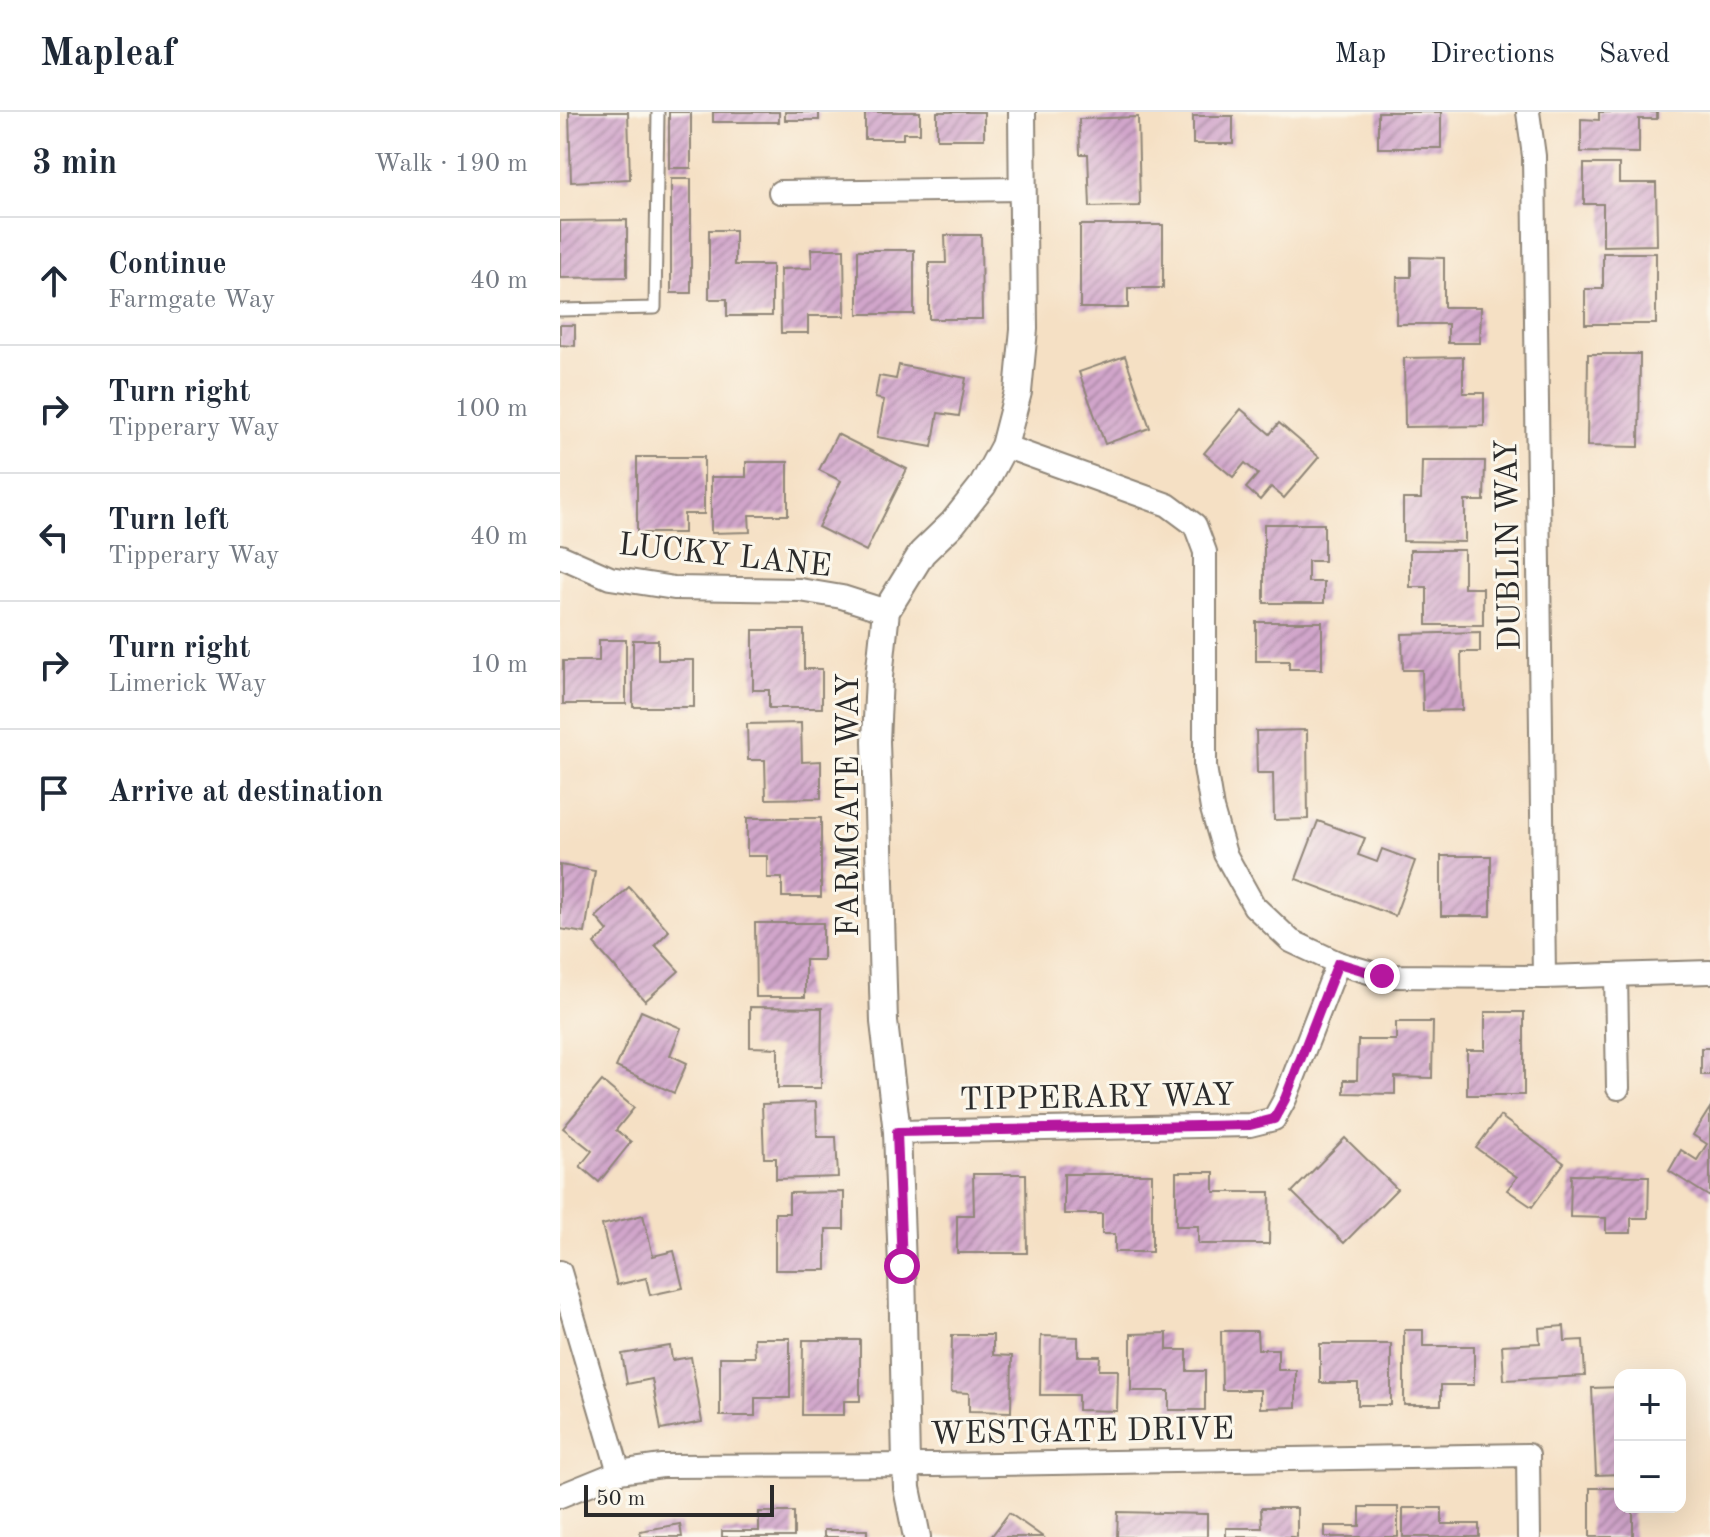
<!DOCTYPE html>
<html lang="en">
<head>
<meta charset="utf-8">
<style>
  body { margin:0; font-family:"Old Standard TT",serif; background:#f2f2f3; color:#1f2937 }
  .controls { position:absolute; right:24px; bottom:24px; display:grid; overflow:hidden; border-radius:16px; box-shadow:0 8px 32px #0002 }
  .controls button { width:72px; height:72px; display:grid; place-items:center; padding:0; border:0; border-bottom:2px solid #e0e1e3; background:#fff; color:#1f2937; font:40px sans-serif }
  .scale { position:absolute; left:24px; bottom:20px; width:190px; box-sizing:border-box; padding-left:8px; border:4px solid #2b2b2b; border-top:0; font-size:22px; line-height:28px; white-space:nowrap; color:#2b2b2b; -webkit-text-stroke:6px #fbf7ec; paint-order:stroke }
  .stop { position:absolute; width:24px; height:24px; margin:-18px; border:6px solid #b5179e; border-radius:50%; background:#fff }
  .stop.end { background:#b5179e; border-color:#fff; box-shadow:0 2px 8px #0008 }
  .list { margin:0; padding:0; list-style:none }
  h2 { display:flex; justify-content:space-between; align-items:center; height:104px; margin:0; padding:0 32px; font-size:34px }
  h2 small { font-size:26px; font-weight:400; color:#747a83 }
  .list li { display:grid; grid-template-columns:52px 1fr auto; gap:24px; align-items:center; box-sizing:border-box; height:128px; padding:0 32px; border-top:2px solid #e0e1e3 }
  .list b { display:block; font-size:30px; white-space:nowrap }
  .list p { margin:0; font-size:26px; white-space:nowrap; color:#747a83 }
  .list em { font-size:26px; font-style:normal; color:#747a83 }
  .icon { flex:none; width:44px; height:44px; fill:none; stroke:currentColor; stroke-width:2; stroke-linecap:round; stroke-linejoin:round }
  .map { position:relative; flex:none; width:1150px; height:1425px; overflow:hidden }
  header { display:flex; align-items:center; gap:48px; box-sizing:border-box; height:112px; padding:0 40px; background:#fff; border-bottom:2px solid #e0e1e3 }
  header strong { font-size:38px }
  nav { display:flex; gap:44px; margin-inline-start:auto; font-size:28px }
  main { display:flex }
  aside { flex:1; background:#fff }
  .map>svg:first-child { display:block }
  .building { fill:url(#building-hatch) }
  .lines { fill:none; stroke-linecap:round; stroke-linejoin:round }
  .service-casing { stroke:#908678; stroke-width:15 }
  .minor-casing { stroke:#908678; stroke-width:26 }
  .tertiary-casing { stroke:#908678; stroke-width:30 }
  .service { stroke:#fff; stroke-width:11 }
  .minor { stroke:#fff; stroke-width:22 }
  .tertiary { stroke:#fff; stroke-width:26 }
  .route { stroke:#b5179e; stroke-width:10 }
  .labels { text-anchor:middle; stroke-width:6; stroke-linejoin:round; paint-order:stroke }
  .street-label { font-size:32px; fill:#2b2b2b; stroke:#fbf7ec }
</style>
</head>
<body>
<header>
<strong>Mapleaf</strong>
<nav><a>Map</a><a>Directions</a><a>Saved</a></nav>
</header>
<main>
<aside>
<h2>3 min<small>Walk · 190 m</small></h2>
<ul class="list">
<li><svg class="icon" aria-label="ahead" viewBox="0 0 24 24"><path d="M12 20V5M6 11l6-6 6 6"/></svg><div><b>Continue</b><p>Farmgate Way</p></div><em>40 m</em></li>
<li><svg class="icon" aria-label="right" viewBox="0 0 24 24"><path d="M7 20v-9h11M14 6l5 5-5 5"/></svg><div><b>Turn right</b><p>Tipperary Way</p></div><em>100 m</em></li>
<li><svg class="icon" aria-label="left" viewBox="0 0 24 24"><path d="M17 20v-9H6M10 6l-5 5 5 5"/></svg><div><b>Turn left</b><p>Tipperary Way</p></div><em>40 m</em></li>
<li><svg class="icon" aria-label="right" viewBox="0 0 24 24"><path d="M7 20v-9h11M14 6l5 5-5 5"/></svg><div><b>Turn right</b><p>Limerick Way</p></div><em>10 m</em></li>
<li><svg class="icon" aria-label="arrive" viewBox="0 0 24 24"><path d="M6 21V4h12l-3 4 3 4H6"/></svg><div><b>Arrive at destination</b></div></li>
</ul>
</aside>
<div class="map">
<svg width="1150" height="1425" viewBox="0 0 1150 1425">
  <defs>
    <pattern id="building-hatch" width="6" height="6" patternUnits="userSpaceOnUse" patternTransform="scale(2)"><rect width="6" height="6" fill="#d1a6cb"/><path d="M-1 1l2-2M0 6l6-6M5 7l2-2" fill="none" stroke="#aa87a5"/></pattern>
  </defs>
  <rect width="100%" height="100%" fill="#fbf7ec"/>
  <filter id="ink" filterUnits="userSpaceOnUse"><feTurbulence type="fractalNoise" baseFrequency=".0125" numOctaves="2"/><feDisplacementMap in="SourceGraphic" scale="16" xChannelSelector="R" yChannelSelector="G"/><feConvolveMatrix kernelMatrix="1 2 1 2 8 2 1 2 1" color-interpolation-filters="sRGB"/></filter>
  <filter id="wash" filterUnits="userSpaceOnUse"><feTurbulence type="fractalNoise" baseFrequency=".006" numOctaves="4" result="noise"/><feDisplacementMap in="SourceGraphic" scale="32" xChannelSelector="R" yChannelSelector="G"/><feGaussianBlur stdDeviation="1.8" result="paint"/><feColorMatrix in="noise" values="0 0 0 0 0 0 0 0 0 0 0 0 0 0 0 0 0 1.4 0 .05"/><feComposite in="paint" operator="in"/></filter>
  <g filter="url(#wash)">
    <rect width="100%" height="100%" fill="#f5e0c4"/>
    <g id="blocks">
      <g class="building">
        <path d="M9 0H68L70 67 11 70Z"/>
        <rect x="109" y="0" width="22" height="56"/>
        <rect x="153" y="0" width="66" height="10"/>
        <rect x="225" y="0" width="34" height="8"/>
        <path d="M305 0H360V21H343V27H305Z"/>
        <rect x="377" y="0" width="47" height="27"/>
        <rect x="818" y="0" width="63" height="36"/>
        <path d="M1039 0H1097V7H1079V41L1021 40V7L1039 8Z"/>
        <rect x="633" y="4" width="40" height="28"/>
        <path d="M578 5 580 94 530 95 528 42H520L519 7Z"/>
        <path d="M1024 52H1059V71H1096L1097 133 1043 134V92H1024Z"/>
        <rect x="111" y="67" width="20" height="114"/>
        <path d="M67 108V165L0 166V109Z"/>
        <path d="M520 113H603V176H568V196H520Z"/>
        <path d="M149 118H175V153H212V204H167V187H149Z"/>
        <path d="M385 123H421L422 207H369V151H386Z"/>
        <path d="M251 137H284L285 204H248V221H221L220 157 252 156Z"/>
        <rect x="298" y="138" width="56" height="64"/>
        <path d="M1043 141H1096V212H1025V177H1043Z"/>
        <path d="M851 145 884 146V195H921L920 231H888V212H836L837 165H851Z"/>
        <path d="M0 213H15V234L0 233Z"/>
        <path d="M1028 242H1080L1079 335 1027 334Z"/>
        <path d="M565 244 590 316 545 332 519 260Z"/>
        <path d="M903 245V281H924V314L845 315 844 246Z"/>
        <path d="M339 253 406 266 399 304 378 301 372 335 317 325 324 288 315 286 319 264 336 267Z"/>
        <path d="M681 297 710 322 719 311 759 345 724 386 711 375 700 388 686 376 698 362 685 351 673 365 644 341Z"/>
        <path d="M277 322 347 357 306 439 258 415 281 369 259 358Z"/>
        <path d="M77 345H144V402H124V421H77Z"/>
        <path d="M862 349H925L924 389H905V430L843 429V387H861Z"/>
        <path d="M186 350H228V403H189L190 420 151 421V365H186Z"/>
        <path d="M704 412H764V449H748V470H764V491H704Z"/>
        <path d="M850 438H904V476H923V513H867V475H850Z"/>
        <path d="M696 510H762V557H729V549H696Z"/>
        <path d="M193 518H244V557H262V596H209V578H193Z"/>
        <path d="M920 520V540H901L902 598 863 599 862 558H843L842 522Z"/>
        <path d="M39 528H66V592H3V549H39Z"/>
        <path d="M73 528H98V548H134V595H73Z"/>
        <path d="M241 611 242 650 261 649V686L206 687 205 648H188L187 612Z"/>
        <path d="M747 618 748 707 714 708 713 661H697L696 619Z"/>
        <path d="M187 706H261V785H222V766H207V744H187Z"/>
        <path d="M758 709 805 726 798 743 817 750 822 737 855 749 835 804 736 767Z"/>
        <rect x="881" y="744" width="50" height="60"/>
        <path d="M0 753 35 759 25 821 0 817Z"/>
        <path d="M69 775 109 819 95 833 119 859 85 889 34 832 48 819 36 805Z"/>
        <path d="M195 811H263V848H245V885H196Z"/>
        <path d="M190 895 262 896 261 976H218V936L190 935Z"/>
        <path d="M81 899 121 916 110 943 127 951 114 981 56 955Z"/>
        <path d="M925 900H964V983H907V938H925Z"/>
        <path d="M836 910H873L872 966 835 965V982L784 981V968H797L798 928H836Z"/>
        <rect x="1141" y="936" width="9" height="27"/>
        <path d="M42 969 74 996 56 1018 71 1030 39 1070 20 1054 32 1039 3 1016Z"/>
        <path d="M256 990 257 1025H276L278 1065 216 1067V1046H204L202 992Z"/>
        <path d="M1150 996V1085L1109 1059 1121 1038 1137 1048 1147 1032 1133 1023Z"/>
        <path d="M940 1004 1004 1051 972 1095 947 1078 957 1065 916 1036Z"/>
        <path d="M785 1026 837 1077 784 1131 732 1080Z"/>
        <path d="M616 1060H654V1080H710L709 1132H638V1114H616Z"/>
        <path d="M413 1062H466L467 1141H397V1103H414Z"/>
        <path d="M504 1062H592V1140H555V1122H542V1102H504Z"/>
        <path d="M1011 1063 1089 1064 1088 1106H1071V1121H1046V1106L1010 1105Z"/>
        <path d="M284 1080V1117H266V1158H215V1101H229V1081Z"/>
        <path d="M83 1103 93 1144 114 1139 123 1176 90 1183 86 1166 57 1173 42 1113Z"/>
        <path d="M1004 1214 1005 1229 1023 1228 1025 1264 944 1268 942 1233 980 1231 979 1216Z"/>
        <path d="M844 1218H863V1234H914V1273H881V1293H844Z"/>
        <path d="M661 1219H697L698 1237H718V1258H736V1295L700 1296V1278H662Z"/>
        <path d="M607 1221V1238H627V1259H645V1298H609V1279H571V1222Z"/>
        <path d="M392 1223H433V1243L452 1244 451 1300 409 1299V1281L391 1280Z"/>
        <path d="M481 1224 518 1225V1244H540L539 1258H558L557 1299 518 1298V1283H480Z"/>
        <path d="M194 1226H230V1286H195V1304H160V1245H195Z"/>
        <path d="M243 1228H300V1289H284V1303H242Z"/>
        <path d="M760 1232H831V1293H798V1271H760Z"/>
        <path d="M110 1234 112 1248 131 1245 142 1310 101 1318 92 1267 67 1272 62 1242Z"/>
        <path d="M1060 1275V1362L1036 1363 1032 1276Z"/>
        <path d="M1030 1376H1060V1395H1073V1425H1030Z"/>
        <path d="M800 1395H838V1425H765V1414H800Z"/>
        <path d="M701 1396H737V1425H666V1416H702Z"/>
        <path d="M843 1396H882V1412H919V1425H843Z"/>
        <path d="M199 1400H234V1425H162V1419H199Z"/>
        <path d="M558 1400 647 1402V1425H557Z"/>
        <path d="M449 1401 483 1425H431Z"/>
        <path d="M120 1412 122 1425H81L80 1419Z"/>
        <rect x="264" y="1418" width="43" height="7"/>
      </g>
    </g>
  </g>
  <g filter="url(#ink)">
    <use href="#blocks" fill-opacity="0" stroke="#908678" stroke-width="2"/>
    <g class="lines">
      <g class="service-casing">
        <path id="service" d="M0 198 95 196 98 0"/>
      </g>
      <g class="minor-casing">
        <g id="minor">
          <path d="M968 0 974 44 984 865"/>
          <path d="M220 80 463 77"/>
          <path d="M444 334 608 393 635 413 645 440V655L652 697 665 742 694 794 731 829 778 851 822 864 984 865 1150 860"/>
          <path d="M0 444 50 466 114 476 240 478 282 485 326 499"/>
          <path d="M1056 863 1058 976"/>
          <path d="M337 1020 690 1013 714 1007 725 987 778 851"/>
          <path d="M0 1160 59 1360"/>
          <path d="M0 1384 59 1360 102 1354 375 1353 968 1343 969 1425"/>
        </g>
      </g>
      <g class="tertiary-casing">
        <path id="tertiary" d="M357 1425 347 1376 346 1353 342 1154 337 1020 324 910 316 629 319 565 326 499 362 441 393 411 423 373 444 334 458 280 464 217 462 0"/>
      </g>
      <use href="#service" class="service"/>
      <use href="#minor" class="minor"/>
      <use href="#tertiary" class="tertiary"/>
    </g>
  </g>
  <g class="lines" filter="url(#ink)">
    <path class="route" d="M342 1154 337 1020 690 1013 714 1007 725 987 778 851 822 864"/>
  </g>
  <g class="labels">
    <g class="street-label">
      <text transform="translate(947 433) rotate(-91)" y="11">DUBLIN WAY</text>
      <text transform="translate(165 442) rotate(6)" y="11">LUCKY LANE</text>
      <text transform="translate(287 693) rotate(-90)" y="11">FARMGATE WAY</text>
      <text transform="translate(537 984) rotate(-1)" y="11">TIPPERARY WAY</text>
      <text transform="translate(522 1318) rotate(-1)" y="11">WESTGATE DRIVE</text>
    </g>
  </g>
</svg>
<div class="controls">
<button>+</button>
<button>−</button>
</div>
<div class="scale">50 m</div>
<div class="stop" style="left:342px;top:1154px"></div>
<div class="stop end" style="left:822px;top:864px"></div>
</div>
</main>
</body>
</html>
